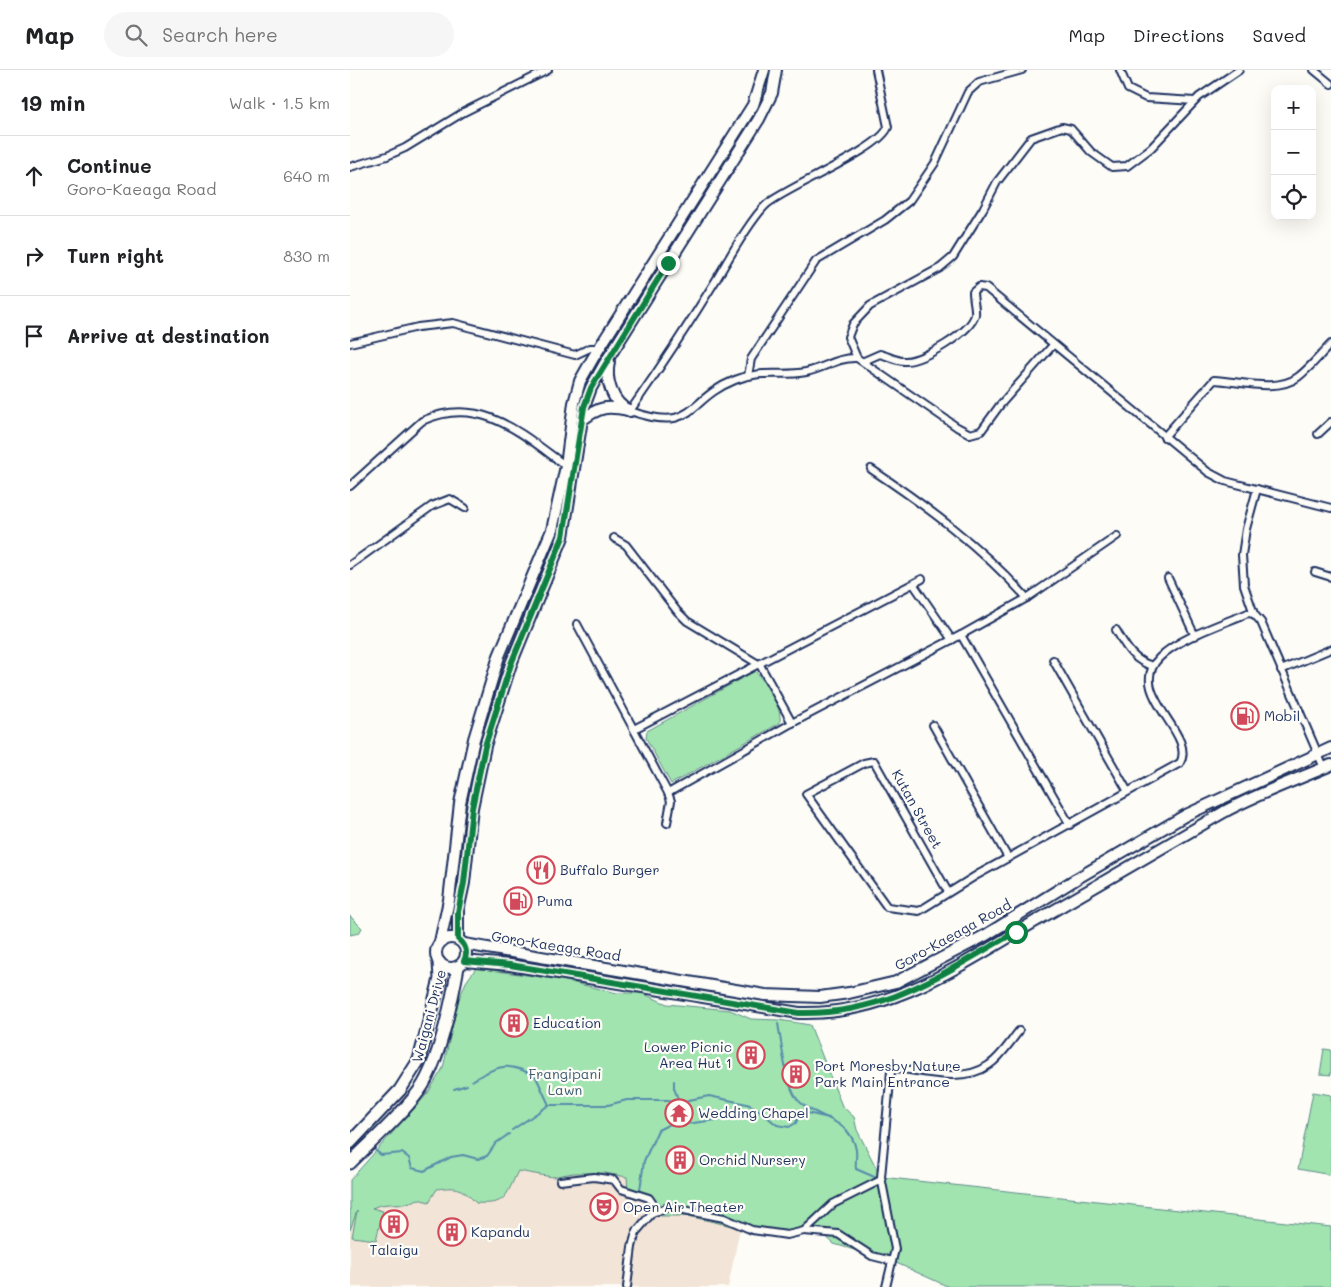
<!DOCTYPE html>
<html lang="en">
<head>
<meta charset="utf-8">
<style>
  body { margin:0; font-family:Mali,sans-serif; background:#f6f6f6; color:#202124 }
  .controls { position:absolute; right:15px; top:15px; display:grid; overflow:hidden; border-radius:10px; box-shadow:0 5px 20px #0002 }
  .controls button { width:45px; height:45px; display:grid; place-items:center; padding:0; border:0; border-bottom:1px solid #e0e0e0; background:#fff; color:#202124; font:25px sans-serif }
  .stop { position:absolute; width:15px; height:15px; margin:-11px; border:4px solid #0b8043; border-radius:50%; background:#fff }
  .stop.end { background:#0b8043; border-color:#fff; box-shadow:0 1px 5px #0008 }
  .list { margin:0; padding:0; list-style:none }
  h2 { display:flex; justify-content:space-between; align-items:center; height:65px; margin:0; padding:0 20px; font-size:21px }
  h2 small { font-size:16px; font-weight:400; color:#757577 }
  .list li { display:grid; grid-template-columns:32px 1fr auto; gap:15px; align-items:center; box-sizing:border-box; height:80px; padding:0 20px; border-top:1px solid #e0e0e0 }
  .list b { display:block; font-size:19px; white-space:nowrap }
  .list p { margin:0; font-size:16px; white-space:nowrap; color:#757577 }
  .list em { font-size:16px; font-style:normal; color:#757577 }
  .icon { flex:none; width:28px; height:28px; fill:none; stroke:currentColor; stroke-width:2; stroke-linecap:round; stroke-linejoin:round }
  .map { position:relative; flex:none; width:981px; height:1217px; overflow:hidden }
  header { display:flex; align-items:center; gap:30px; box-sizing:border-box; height:70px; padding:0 25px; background:#fff; border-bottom:1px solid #e0e0e0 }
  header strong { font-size:24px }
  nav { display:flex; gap:28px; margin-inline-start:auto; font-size:18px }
  .search { width:350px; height:45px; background:#f6f6f6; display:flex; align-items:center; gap:12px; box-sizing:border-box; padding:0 18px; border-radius:28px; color:#757577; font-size:19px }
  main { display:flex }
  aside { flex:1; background:#fff }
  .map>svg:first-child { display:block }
  .built { fill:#f2e4d6 }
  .green { fill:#a1e4b0; stroke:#5e8a87 }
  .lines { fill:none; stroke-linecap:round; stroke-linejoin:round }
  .stream { stroke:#578cab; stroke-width:2 }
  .street-casing { stroke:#1b2f5e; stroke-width:10 }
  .primary-casing { stroke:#1b2f5e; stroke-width:14 }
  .highway-casing { stroke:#1b2f5e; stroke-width:15 }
  .street { stroke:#fdfcf7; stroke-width:6 }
  .primary { stroke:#fdfcf7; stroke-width:10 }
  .highway { stroke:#fdfcf7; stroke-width:11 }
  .route { stroke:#0b8043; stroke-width:6 }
  .labels { text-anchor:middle; stroke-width:4.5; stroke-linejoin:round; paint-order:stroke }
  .poi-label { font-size:14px; fill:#1b2f5e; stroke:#fdfcf7; text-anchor:start }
  .street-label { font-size:14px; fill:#1b2f5e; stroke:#fdfcf7 }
  .park-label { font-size:14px; fill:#3c5c72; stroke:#fdfcf7 }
</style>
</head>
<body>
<header>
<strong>Map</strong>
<div class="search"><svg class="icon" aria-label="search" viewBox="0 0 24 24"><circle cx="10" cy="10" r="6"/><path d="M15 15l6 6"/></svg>Search here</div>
<nav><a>Map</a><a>Directions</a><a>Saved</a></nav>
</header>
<main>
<aside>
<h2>19 min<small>Walk · 1.5 km</small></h2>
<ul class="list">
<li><svg class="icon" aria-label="ahead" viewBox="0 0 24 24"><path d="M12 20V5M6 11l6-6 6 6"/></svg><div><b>Continue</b><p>Goro-Kaeaga Road</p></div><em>640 m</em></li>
<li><svg class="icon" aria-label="right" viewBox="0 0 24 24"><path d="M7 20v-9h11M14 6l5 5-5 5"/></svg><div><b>Turn right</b></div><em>830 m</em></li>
<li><svg class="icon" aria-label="arrive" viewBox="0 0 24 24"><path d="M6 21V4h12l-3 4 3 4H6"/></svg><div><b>Arrive at destination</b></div></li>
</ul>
</aside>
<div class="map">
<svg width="981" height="1217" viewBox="0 0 981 1217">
  <rect width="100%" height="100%" fill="#fdfcf7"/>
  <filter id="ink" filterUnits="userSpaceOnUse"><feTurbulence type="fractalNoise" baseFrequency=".02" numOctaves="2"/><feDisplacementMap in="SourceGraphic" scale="10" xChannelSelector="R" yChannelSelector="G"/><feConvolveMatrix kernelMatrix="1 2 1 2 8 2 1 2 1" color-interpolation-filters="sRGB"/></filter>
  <g filter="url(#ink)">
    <path class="built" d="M168 1101 202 1107 223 1103H257L278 1107 303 1146H338L390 1158 378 1217H0V1110L5 1104 48 1123 78 1132 87 1118 105 1116 115 1122 126 1133Z"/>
    <g class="green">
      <path d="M405 601C417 614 432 636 430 653L321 714 296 668 297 661Z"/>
      <path d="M0 846 12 858 9 863 0 865Z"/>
      <path d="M126 898 212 910 267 923H292L317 934 380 940 401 949 429 950 460 955 492 1036 504 1047 507 1060 531 1107 981 1157V1217H599L542 1191 484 1174 462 1154 454 1164 438 1169 338 1146H311L297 1126 278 1121 277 1107 255 1103H223L202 1107 168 1101C155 1127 157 1135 126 1133 112 1118 108 1116 87 1119L79 1132 68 1129C52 1138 39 1130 22 1138L33 1141 26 1170 2 1167 7 1141 0 1160V1110L78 1023 93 998 108 931 116 912Z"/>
      <path d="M974 979 981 980V1005L970 1004Z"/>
      <path d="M963 1022 981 1025V1105L948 1099Z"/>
    </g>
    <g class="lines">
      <g class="stream">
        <path d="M428 954C432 974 435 1013 447 1029 462 1048 501 1047 506 1080 507 1086 505 1092 506 1099L529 1109"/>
        <path d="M122 1011C147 995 159 991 186 1007L199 1035"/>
        <path d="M324 1011V1018L329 1032 359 1026 397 1034 406 1038 427 1055 439 1057 446 1053 448 1047 457 1043 479 1048"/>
        <path d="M104 1019 117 1015"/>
        <path d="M162 1060 199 1035H258L277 1030H318L329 1032"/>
        <path d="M25 1080 31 1085 52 1083 59 1088 62 1098 74 1101 101 1087 113 1085 128 1089 137 1086 146 1073 159 1064"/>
        <path d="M290 1120 294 1091 308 1060 320 1054 329 1055 394 1046 406 1038"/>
      </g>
      <g class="street-casing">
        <g id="street">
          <path d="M526 0 538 57C531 79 439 116 417 134 401 148 378 190 366 210 339 254 310 298 280 341 347 364 335 330 385 310 413 299 431 307 456 302 475 298 488 287 507 288L607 357 620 364 631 361 650 335 703 275"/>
          <path d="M770 0 778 19 796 28 845 31"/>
          <path d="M964 0 981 14"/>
          <path d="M0 97 37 86 55 78 114 42 198 0"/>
          <path d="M0 273 68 257 103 253 225 285 240 278H249"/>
          <path d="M507 288 498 267 503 254 520 236 590 198 603 187 633 139 647 112 681 68 712 57 721 59 741 82 762 97 777 96 801 78 849 27 889 0"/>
          <path d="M514 291 530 284C538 286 548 292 556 291 574 290 620 263 625 245 626 238 623 230 623 222L629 217 636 218 858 402 875 411 981 438"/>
          <path d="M398 306 401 289 466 191 535 150 559 131 585 93 618 22 629 12 672 0"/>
          <path d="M968 364 981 352"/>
          <path d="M814 367 864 310C888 311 927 323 948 307 960 298 970 285 981 274"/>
          <path d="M521 399C578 437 631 477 677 528"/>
          <path d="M0 416 72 351C130 324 172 364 216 396"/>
          <path d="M907 419 896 459 892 485 894 515 904 544 911 552 974 698"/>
          <path d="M264 468 276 475 327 541 337 551 410 595 442 653"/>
          <path d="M0 495 82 436 100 429 115 438"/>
          <path d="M965 502 981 507"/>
          <path d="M818 508 845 566"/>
          <path d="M564 515 602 570"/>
          <path d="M227 554 318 723 321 731 317 753"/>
          <path d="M766 560C776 577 783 591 803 596"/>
          <path d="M611 565 720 755"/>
          <path d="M703 590 777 720"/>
          <path d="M931 600 981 579"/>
          <path d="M583 655 658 788"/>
          <path d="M284 659 572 509"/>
          <path d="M318 723 442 653 611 565 677 528 767 466"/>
          <path d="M598 822 524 691 514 693 456 724 537 837 569 841 627 805 830 693C847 663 775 623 809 588 828 568 872 554 898 543L904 544"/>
          <path d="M210 1111 244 1107 264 1110 271 1119 299 1128 308 1141"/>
          <path d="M454 1161 488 1164 522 1186 542 1191"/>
          <path d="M277 1217 282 1177 286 1162 302 1143 319 1137 374 1148 402 1160 437 1165 454 1161 483 1134 531 1110"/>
          <path d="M536 1217 545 1179 531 1107 541 1001 545 998C575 1001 612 1014 639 995 651 987 660 972 669 961"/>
        </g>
      </g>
      <g class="primary-casing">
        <g id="primary">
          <path d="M259 292C255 309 262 334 280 341"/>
          <path d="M232 350C250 336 257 336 279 340"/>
          <circle cx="101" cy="883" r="15"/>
          <path d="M108 869V841L114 813 122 738 135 676 161 594 213 467 234 337 241 318 254 295 409 49 422 23 426 0"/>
          <path d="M90 872 99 830 110 733 124 669 149 586 202 460 216 396 224 333 230 311 243 288 403 35 414 0"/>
          <path d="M114 874 415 925 470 927 499 923 546 912 636 865 726 809 836 745 981 678"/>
          <path d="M114 891 160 895 449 943C541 946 615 892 691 848 752 813 813 777 874 742 907 724 946 710 981 695"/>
        </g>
      </g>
      <g class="highway-casing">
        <g id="highway">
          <path d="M0 1073 50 1020 69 990 90 909 89 892"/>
          <path d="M0 1093C23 1070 50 1047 69 1021 89 994 102 930 108 897"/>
        </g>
      </g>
      <use href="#street" class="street"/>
      <use href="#primary" class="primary"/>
      <use href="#highway" class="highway"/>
    </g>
  </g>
  <g class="lines" filter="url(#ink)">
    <path class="route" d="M318 193 241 318 234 337 213 467 161 594 135 676 122 738 114 813 108 842V869C116 875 118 883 114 891L160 895 449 943C538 945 592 903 666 862"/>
  </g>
  <defs>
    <g id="fuel-ring" transform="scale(1.4375)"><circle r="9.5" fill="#fdfcf7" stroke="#d1495b" stroke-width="1.5"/><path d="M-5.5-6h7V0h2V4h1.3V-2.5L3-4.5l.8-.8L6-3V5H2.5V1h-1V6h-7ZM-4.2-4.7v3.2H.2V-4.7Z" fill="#d1495b"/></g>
    <g id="restaurant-ring" transform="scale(1.4375)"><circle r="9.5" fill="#fdfcf7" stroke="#d1495b" stroke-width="1.5"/><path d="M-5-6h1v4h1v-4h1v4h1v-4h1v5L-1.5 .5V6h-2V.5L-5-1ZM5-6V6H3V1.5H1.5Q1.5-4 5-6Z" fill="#d1495b"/></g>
    <g id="building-ring" transform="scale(1.4375)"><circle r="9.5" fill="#fdfcf7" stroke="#d1495b" stroke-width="1.5"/><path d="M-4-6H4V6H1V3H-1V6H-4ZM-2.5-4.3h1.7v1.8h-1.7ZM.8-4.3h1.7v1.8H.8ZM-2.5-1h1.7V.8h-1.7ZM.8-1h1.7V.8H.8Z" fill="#d1495b"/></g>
    <g id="temple-ring" transform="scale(1.4375)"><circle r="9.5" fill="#fdfcf7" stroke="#d1495b" stroke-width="1.5"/><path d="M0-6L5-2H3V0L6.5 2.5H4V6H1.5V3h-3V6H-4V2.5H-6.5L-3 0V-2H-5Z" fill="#d1495b"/></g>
    <g id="theatre-ring" transform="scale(1.4375)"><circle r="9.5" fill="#fdfcf7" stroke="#d1495b" stroke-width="1.5"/><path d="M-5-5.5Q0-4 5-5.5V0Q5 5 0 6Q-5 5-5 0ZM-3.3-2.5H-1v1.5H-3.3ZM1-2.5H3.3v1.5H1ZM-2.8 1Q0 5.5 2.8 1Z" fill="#d1495b"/></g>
  </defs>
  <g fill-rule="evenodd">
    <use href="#fuel-ring" x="895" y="646"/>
    <use href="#restaurant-ring" x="191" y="800"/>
    <use href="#fuel-ring" x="168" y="831"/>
    <use href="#building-ring" x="164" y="953"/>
    <use href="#building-ring" x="401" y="985"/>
    <use href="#building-ring" x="446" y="1004"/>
    <use href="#temple-ring" x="329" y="1043"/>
    <use href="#building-ring" x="330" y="1090"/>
    <use href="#theatre-ring" x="254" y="1137"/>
    <use href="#building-ring" x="44" y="1154"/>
    <use href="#building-ring" x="102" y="1162"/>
  </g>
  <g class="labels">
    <g class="poi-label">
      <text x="914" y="651">Mobil</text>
      <text x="210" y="805">Buffalo Burger</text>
      <text x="187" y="836">Puma</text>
      <text x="183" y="958">Education</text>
      <text x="382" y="982" text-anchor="end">Lower Picnic<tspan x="382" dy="16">Area Hut 1</tspan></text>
      <text x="465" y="1001">Port Moresby Nature<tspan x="465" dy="16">Park Main Entrance</tspan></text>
      <text x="348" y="1048">Wedding Chapel</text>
      <text x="349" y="1095">Orchid Nursery</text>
      <text x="273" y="1142">Open Air Theater</text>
      <text x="121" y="1167">Kapandu</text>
      <text x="44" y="1185" text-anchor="middle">Talaigu</text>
    </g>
    <g class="street-label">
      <text transform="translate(567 739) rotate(61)" y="5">Kutan Street</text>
      <text transform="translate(603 865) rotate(-29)" y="5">Goro-Kaeaga Road</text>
      <text transform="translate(206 876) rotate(9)" y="5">Goro-Kaeaga Road</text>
      <text transform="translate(79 946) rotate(-75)" y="5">Waigani Drive</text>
    </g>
    <g class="park-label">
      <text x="215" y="1009">Frangipani<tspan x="215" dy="16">Lawn</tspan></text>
    </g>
  </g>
</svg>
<div class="controls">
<button>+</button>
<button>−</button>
<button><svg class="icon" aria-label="locate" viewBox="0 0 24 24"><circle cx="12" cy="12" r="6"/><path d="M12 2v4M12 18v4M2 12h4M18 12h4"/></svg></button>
</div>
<div class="stop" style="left:666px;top:862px"></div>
<div class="stop end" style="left:318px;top:193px"></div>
</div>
</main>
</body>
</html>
